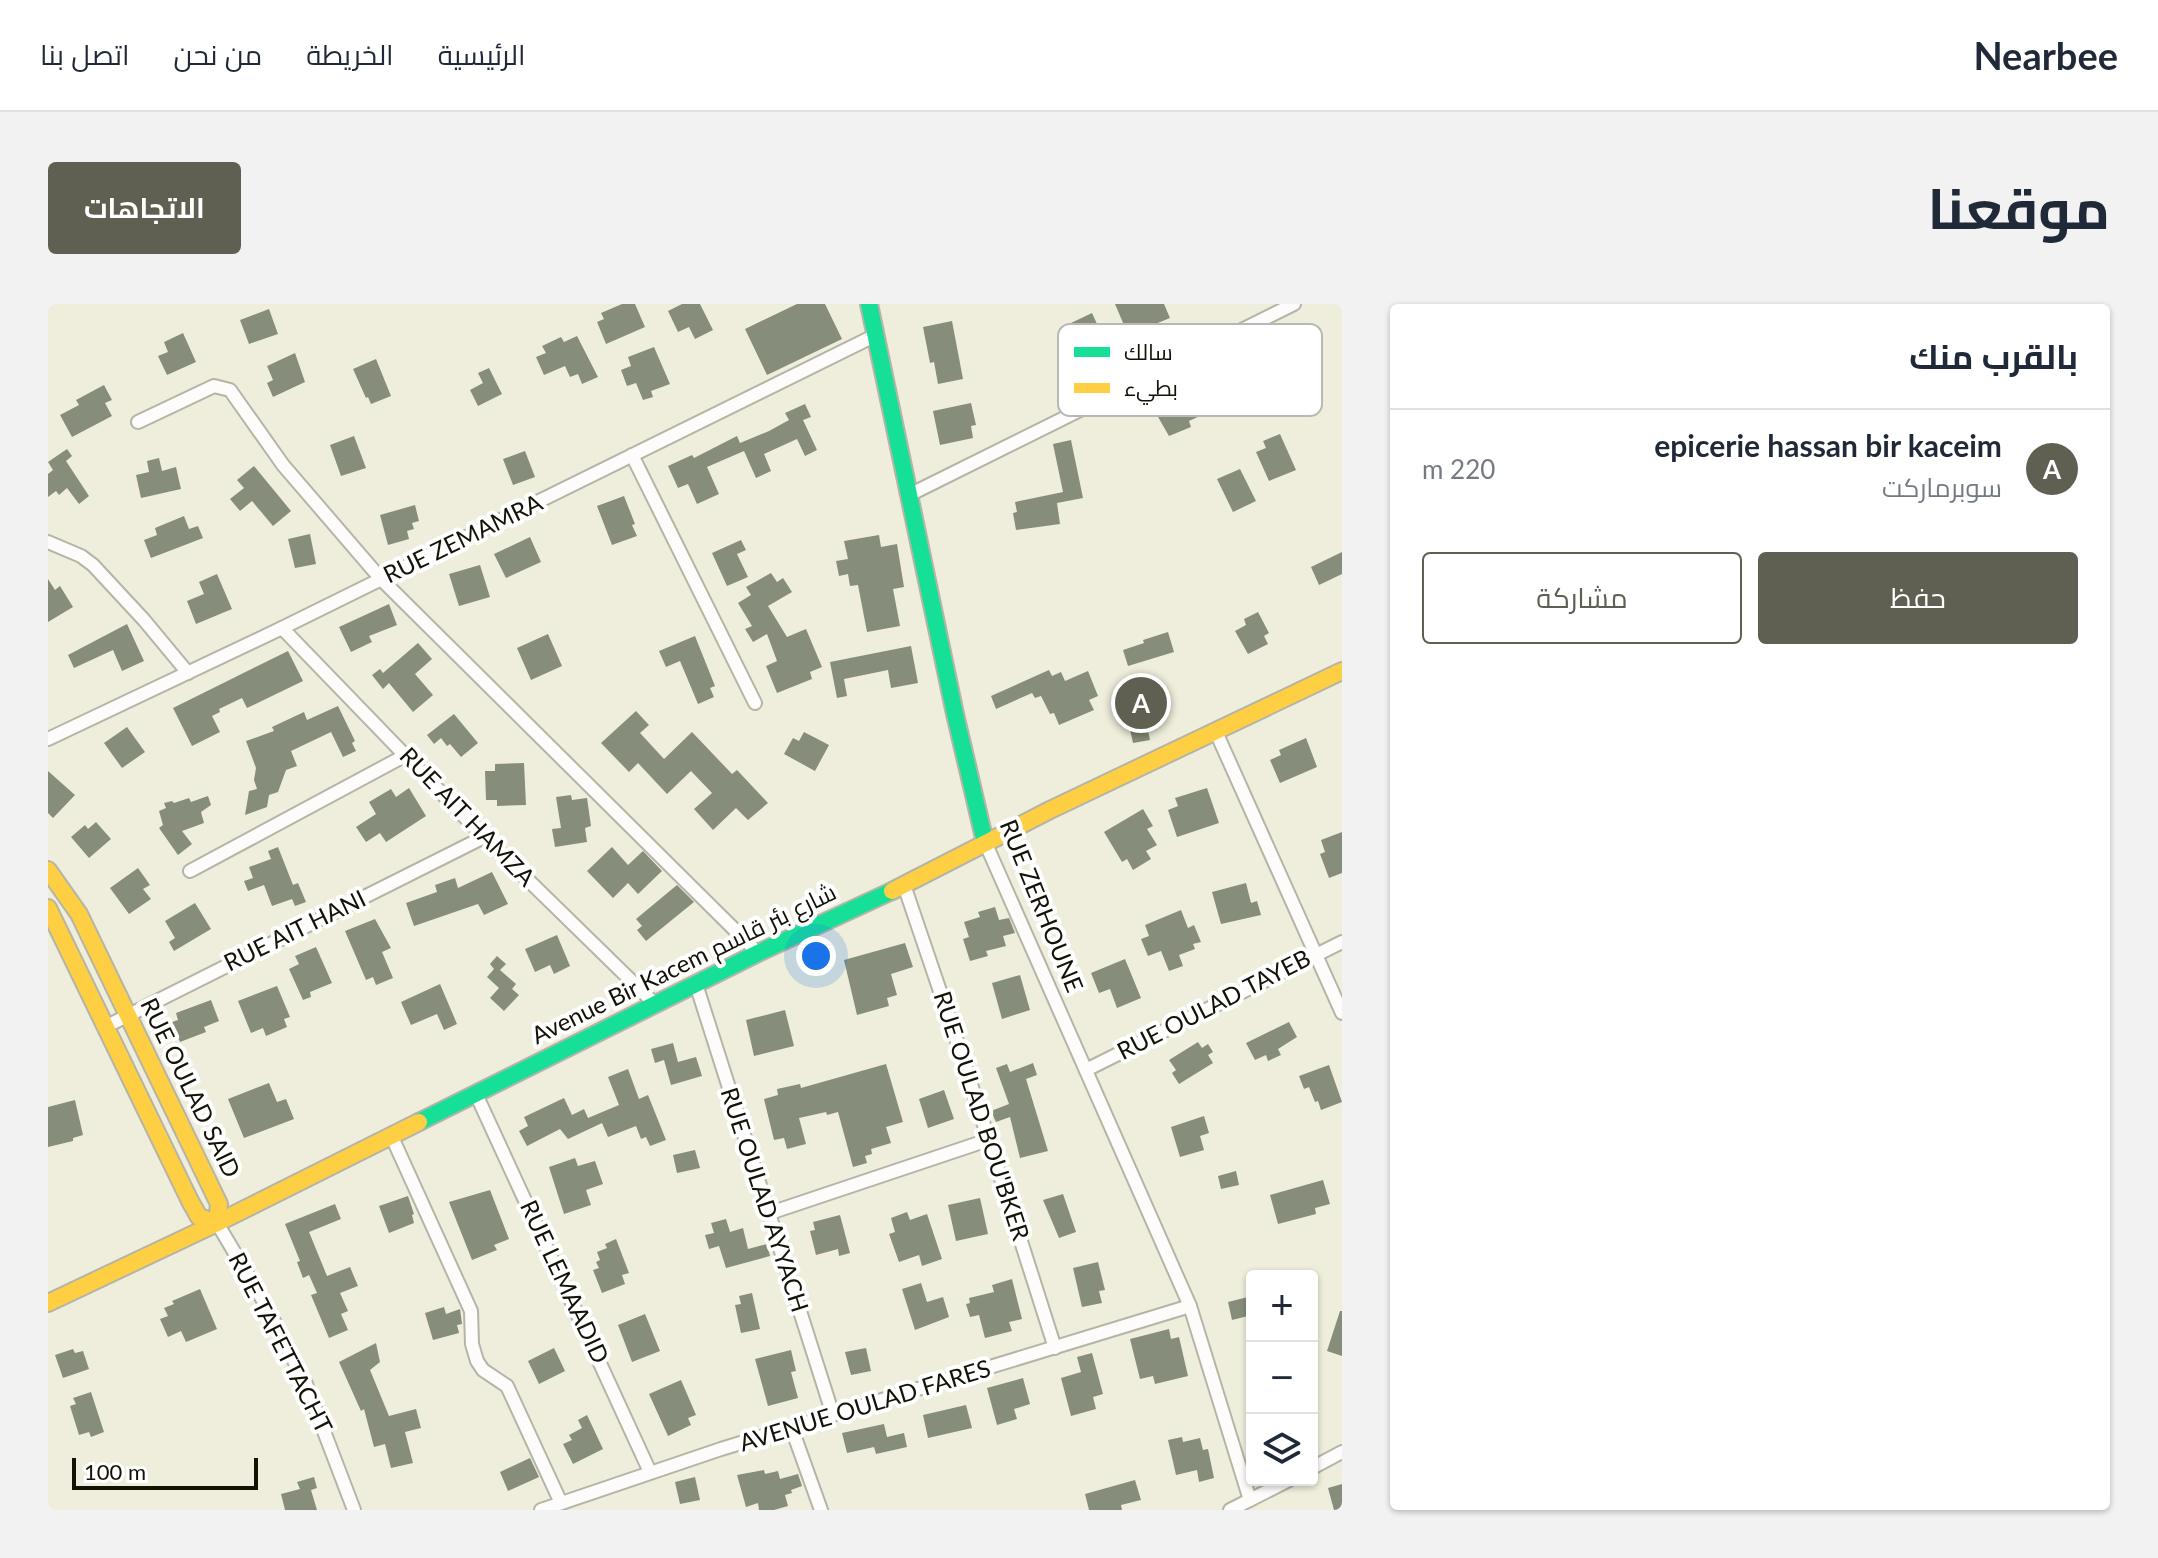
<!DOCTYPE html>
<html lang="ar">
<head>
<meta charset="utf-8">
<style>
  body { margin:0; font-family:Lato,Cairo,sans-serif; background:#f2f2f3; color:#1f2937; direction:rtl }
  .controls { position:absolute; right:24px; bottom:24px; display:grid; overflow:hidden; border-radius:8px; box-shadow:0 2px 6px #0004 }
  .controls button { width:72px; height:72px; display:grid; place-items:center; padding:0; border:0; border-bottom:2px solid #e0e1e3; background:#fff; color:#1f2937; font:40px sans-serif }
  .scale { position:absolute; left:24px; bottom:20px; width:186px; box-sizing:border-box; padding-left:8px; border:4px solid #121207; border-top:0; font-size:22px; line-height:28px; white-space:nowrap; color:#121207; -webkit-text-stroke:6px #fff; paint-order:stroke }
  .you { position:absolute; left:768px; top:652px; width:28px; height:28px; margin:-20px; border:6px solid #fff; border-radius:50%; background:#1a73e8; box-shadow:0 0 0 12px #1a73e833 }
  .badge { display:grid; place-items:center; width:52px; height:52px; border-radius:50%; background:#5f5f52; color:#fff; font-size:26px; font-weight:700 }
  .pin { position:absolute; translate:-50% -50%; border:4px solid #fff; box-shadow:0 2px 8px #0006 }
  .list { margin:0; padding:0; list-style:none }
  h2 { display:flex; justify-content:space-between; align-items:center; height:104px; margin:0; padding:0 32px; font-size:34px }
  h2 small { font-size:26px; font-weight:400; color:#747a83 }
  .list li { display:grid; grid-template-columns:52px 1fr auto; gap:24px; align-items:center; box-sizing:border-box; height:120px; padding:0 32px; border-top:2px solid #e0e1e3 }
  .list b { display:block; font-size:30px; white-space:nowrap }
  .list p { margin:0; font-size:26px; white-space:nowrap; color:#747a83 }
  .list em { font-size:26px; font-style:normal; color:#747a83 }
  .actions { display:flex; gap:16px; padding:24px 32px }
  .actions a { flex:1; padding:18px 0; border:2px solid #5f5f52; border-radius:8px; text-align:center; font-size:28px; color:#5f5f52 }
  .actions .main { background:#5f5f52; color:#fff }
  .icon { flex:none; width:44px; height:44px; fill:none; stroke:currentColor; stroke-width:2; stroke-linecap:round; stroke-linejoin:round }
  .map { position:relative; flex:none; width:1294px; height:1206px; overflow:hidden; direction:ltr; border-radius:8px }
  header { display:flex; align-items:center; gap:48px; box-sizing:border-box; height:112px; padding:0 40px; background:#fff; border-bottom:2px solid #e0e1e3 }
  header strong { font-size:38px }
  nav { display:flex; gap:44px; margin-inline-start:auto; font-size:28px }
  .intro { display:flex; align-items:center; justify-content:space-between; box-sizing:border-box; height:192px; padding:0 48px }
  h1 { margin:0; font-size:56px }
  .button { padding:20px 36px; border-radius:8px; background:#5f5f52; color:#fff; font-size:28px; font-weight:700 }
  main { display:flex; gap:48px; padding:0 48px }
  aside { flex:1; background:#fff; border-radius:8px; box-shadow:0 2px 6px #0004 }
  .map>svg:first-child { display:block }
  .building { fill:#878d7b }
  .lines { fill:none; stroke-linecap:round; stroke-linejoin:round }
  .street-casing { stroke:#b5b5a7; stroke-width:16 }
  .fast-casing { stroke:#b5b5a7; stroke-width:20 }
  .slow-casing { stroke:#b5b5a7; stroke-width:20 }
  .street { stroke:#fdfcfa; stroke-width:12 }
  .fast { stroke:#16e098; stroke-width:16 }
  .slow { stroke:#ffcf43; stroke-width:16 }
  .labels { text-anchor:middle; stroke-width:8; stroke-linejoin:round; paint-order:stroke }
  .street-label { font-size:24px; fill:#121207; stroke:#fff }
  .key { fill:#fff; stroke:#b8b8b5; stroke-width:2 }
  .key-label { font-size:22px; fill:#121207 }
</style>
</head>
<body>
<header>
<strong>Nearbee</strong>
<nav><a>الرئيسية</a><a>الخريطة</a><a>من نحن</a><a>اتصل بنا</a></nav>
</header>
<div class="intro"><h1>موقعنا</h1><a class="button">الاتجاهات</a></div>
<main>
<aside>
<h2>بالقرب منك<small></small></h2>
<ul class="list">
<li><span class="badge">A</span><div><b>epicerie hassan bir kaceim</b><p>سوبرماركت</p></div><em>220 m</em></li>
</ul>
<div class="actions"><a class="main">حفظ</a><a>مشاركة</a></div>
</aside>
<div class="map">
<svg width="1294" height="1206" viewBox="0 0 1294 1206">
  <rect width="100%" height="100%" fill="#efeedc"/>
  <g class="building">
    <path d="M574 0H587L597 23 558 40 549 18 556 15 553 9Z"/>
    <path d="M634 0H652L665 26 647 35 641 23 630 28 620 7Z"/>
    <path d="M749 0H777L794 35 719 71 697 25Z"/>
    <path d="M1067 0H1116L1122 14 1095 25 1099 34 1084 40Z"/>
    <path d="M221 5 230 30 201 40 192 16Z"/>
    <path d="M1044 9 1070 66 1027 86 1017 65 1025 61 1023 56 1037 49 1023 19Z"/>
    <path d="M904 17 915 75 890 80 886 58 882 59 875 23Z"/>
    <path d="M135 29 148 58 119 71 110 52 120 48 116 38Z"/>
    <path d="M529 32 550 73 534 80 530 70 522 73 517 62 496 71 488 53 498 49 494 42 513 33 516 38Z"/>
    <path d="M606 43 622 80 603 87 605 93 595 96 588 79 579 82 573 66 583 62 580 53Z"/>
    <path d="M247 49 257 78 225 93 219 79 225 76 219 62Z"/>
    <path d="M328 55 343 92 323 100 320 93 318 94 305 65Z"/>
    <path d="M441 64 454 90 430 102 422 86 435 79 430 69Z"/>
    <path d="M56 81 64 96 57 99 64 112 24 133 12 111 31 101 28 96Z"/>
    <path d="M1147 89 1156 110 1141 117 1143 123 1121 132 1106 106Z"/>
    <path d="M923 99 928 121 923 122 925 134 892 141 885 107Z"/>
    <path d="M757 100 763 113 755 116 769 146 757 152 749 135 716 150 723 167 708 174 696 147 659 163 671 190 649 200 640 180 630 184 620 162 644 151 646 154 689 132 692 139 721 127 741 116 737 109Z"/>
    <path d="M1232 130 1248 166 1221 177 1208 148 1218 144 1215 137Z"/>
    <path d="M306 132 318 164 293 172 282 141Z"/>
    <path d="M1023 136 1035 194 1009 199 1012 220 968 226 965 209 969 208 967 198 1015 188 1005 140Z"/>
    <path d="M19 145 24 152 18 157 41 192 31 200 19 184 11 191 8 187 0 193V170L5 166 0 158Z"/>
    <path d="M477 147 487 173 465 181 455 155Z"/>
    <path d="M111 154 114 167 128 163 133 185 93 194 88 171 101 168 99 157Z"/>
    <path d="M206 162 243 207 225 222 204 197 192 207 182 195 196 184 189 176Z"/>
    <path d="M1192 165 1208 197 1185 208 1169 175Z"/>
    <path d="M576 192 587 220 584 221 589 232 564 241 549 202Z"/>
    <path d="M367 201 371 217 364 219 366 225 359 227 361 235 340 241 332 211Z"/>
    <path d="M136 212 141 225 150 222 155 234 103 254 96 236 109 231 107 224Z"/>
    <path d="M262 230 268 260 247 264 240 235Z"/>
    <path d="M831 231 833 243 849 240 856 283 845 285 852 322 819 328 810 281 802 282 800 270 791 272 788 257 800 255 796 237Z"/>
    <path d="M482 233 493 258 458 274 446 250Z"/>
    <path d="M693 236 698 246 689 250 700 273 679 282 664 249Z"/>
    <path d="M1294 248V270L1271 281 1263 263Z"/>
    <path d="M432 261 442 293 411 302 401 270Z"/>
    <path d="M723 269 729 278 735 274 744 288 720 302 739 333 758 325 774 363 762 368 764 375 729 389 718 362 729 357 719 330 705 338 697 325 704 322 690 299 703 291 698 283Z"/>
    <path d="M169 270 184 305 148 320 139 297 156 290 151 278Z"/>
    <path d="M0 275 7 286 12 282 25 303 0 318Z"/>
    <path d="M341 300 349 321 321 332 324 338 303 348 291 323Z"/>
    <path d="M1210 308 1221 329 1216 332 1220 340 1200 350 1187 327 1198 321 1196 315Z"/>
    <path d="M79 320 96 357 74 367 65 346 26 364 20 351Z"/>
    <path d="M1120 328 1126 348 1080 362 1075 346 1096 339 1095 336Z"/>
    <path d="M500 330 514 362 483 376 469 344Z"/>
    <path d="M647 332 667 382 662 384 666 393 650 400 632 357 618 363 611 347Z"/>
    <path d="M370 339 384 355 367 370 385 391 365 408 341 379 335 385 324 371 332 365 335 369Z"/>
    <path d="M863 342 870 379 843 384 840 366 796 375 799 392 789 394 782 358Z"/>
    <path d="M240 347 255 377 199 404 194 394 171 405 172 408 164 412 172 428 144 442 125 404Z"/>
    <path d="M1001 366 1004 372 1013 368 1017 377 1040 367 1050 392 1041 396 1046 406 1011 421 1006 409 1002 410 993 392 987 394 984 389 948 405 943 392Z"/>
    <path d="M1100 379 1106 383 1112 414 1098 417 1102 436 1085 439 1073 385Z"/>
    <path d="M290 402 307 437 304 439 308 447 295 453 283 428 243 447 249 462 238 466 230 488 221 491 219 503 197 511 201 487 209 485 206 476 208 464 198 437 226 427 224 423 256 408 259 416Z"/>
    <path d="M588 407 601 421 592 429 616 455 644 428 684 470 689 466 720 499 700 516 688 504 665 526 646 505 664 489 643 467 619 490 590 459 581 468 553 439Z"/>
    <path d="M406 410 430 439 413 453 402 440 399 442 393 434 386 440 379 431Z"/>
    <path d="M79 423 97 448 74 464 56 439Z"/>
    <path d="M756 428 781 441 767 467 736 450 745 434 751 437Z"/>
    <path d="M1258 434 1269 463 1232 479 1222 456 1233 451 1231 446Z"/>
    <path d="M476 459 478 501 449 502V496H438L437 467H447V460Z"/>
    <path d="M0 467 27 491 5 514 0 509Z"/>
    <path d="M361 484 378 512 338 538 332 529 318 538 308 523 328 510 321 498 343 485 348 493Z"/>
    <path d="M1159 484 1171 519 1129 533 1120 506 1130 502 1127 494Z"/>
    <path d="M523 491 524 496 539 494 543 522 537 524 539 538 507 543 504 525 513 524 508 493Z"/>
    <path d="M160 492 163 501 153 508 156 519 134 527 144 540 130 551 111 524 115 521 111 507 118 504 116 499 124 497 126 499 141 494 143 498Z"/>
    <path d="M1095 505 1105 522 1099 525 1109 541 1098 547 1103 555 1085 566 1079 555 1074 558 1056 528Z"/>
    <path d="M48 518 63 535 41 554 23 533 37 521 40 525Z"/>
    <path d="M1294 528V569L1281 574 1272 550 1277 548 1273 536Z"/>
    <path d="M230 543 245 581 250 579 258 598 247 602 244 595 224 602 216 581 200 587 196 577 205 574 201 563 223 555 220 547Z"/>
    <path d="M564 543 580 561 595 547 614 567 590 590 580 579 565 594 539 567Z"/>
    <path d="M90 564 102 581 95 585 103 595 81 610 62 584Z"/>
    <path d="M444 568 460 600 436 611 430 600 366 622 358 599 389 588 387 581 407 574 410 584Z"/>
    <path d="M1198 579 1203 599 1209 597 1213 611 1173 620 1164 588Z"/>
    <path d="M629 581 646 598 598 637 589 626 594 622 588 615Z"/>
    <path d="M147 599 163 625 126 647 121 638 127 634 117 617Z"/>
    <path d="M947 603 951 616 961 614 967 629 955 632 958 642 938 647 940 652 922 657 915 635 921 633 916 618 932 613 930 608Z"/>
    <path d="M1133 606 1140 624 1146 621 1153 638 1145 640 1147 645 1131 651 1135 662 1121 667 1113 647 1100 652 1093 635 1101 632 1097 621Z"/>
    <path d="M327 615 343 644 334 648 345 674 328 681 325 673 318 676 297 627Z"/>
    <path d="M509 631 522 662 506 670 502 661 487 668 477 645Z"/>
    <path d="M857 639 865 663 843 670 849 691 839 694 841 702 809 711 796 656Z"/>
    <path d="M268 643 284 679 262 688 263 693 255 696 241 665 251 660 247 652Z"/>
    <path d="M449 652 458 660 452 666 468 680 464 685 471 691 456 707 442 694 451 684 439 673 446 665 442 660Z"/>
    <path d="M1077 655 1093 694 1069 704 1062 685 1051 689 1043 669Z"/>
    <path d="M972 671 982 706 954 715 944 679Z"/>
    <path d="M392 680 409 720 396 726 389 710 363 721 353 698Z"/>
    <path d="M229 682 242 713 236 715 239 723 218 732 215 724 203 729 190 697Z"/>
    <path d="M163 696 171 717 156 723 158 728 132 738 124 718 130 716 128 709Z"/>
    <path d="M737 706 746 742 706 752 698 716Z"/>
    <path d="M1241 718 1249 733 1230 745 1233 751 1220 757 1218 751 1207 756 1198 739Z"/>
    <path d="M1150 738 1154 744 1160 740 1165 748 1160 751 1165 759 1131 780 1124 769 1128 766 1121 756Z"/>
    <path d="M625 739 630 758 648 753 654 772 623 781 616 756 607 759 603 745Z"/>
    <path d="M985 759 989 771 978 775 1000 847 972 854 962 813 948 818 943 807 961 800 948 764 959 760 962 768Z"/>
    <path d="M838 760 855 818 838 823 843 839 823 845 824 850 817 852 819 859 805 863 790 808 779 811 778 808 751 814 758 840 739 845 736 834 726 836 716 795 730 791 729 785 752 780 753 784Z"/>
    <path d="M1281 761 1294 798 1273 806 1270 797 1267 798 1261 783 1256 785 1251 772Z"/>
    <path d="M580 765 591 795 600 791 618 836 602 842 598 833 593 835 588 822 560 833 554 819 520 835 512 825 479 842 471 827 480 822 476 813 516 794 524 811 536 805 540 814 571 801 560 773Z"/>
    <path d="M221 779 229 798 238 795 246 815 196 834 180 795Z"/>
    <path d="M896 786 906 815 880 824 871 795Z"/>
    <path d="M27 796 35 831 25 834V837L0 843V803Z"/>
    <path d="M1156 812 1161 829 1152 832 1156 846 1132 853 1123 823Z"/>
    <path d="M647 846 652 864 629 869 625 851Z"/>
    <path d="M527 854 530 862 547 857 555 880 538 886 543 901 516 910 501 863Z"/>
    <path d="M1188 867 1191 881 1173 885 1170 872Z"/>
    <path d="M1275 876 1282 900 1267 904 1268 910 1230 920 1222 891Z"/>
    <path d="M442 886 461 935 446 941 449 946 424 956 401 898Z"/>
    <path d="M1015 890 1028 928 1011 934 995 896Z"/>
    <path d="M360 892 366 910 364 911 366 919 341 929 331 902Z"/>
    <path d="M932 894 940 930 908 937 900 901Z"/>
    <path d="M287 900 293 915 261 928 279 972 302 963 310 982 292 989 300 1007 293 1010 300 1026 281 1034 263 991 269 989 261 971 255 974 249 958 252 957 237 920Z"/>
    <path d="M859 908 862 916 879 910 894 955 874 962 871 951 851 958 841 930 847 928 843 914Z"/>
    <path d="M792 911 802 949 791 952 790 945 768 951 762 927 767 926 765 918Z"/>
    <path d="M678 915 682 928 695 924 700 945 719 940 722 952 678 964 671 942 661 945 657 931 666 929 663 919Z"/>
    <path d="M568 935 581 969 574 971 577 980 554 989 545 966 551 964 548 958 552 956 549 948 559 944 557 940Z"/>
    <path d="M1050 958 1057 986 1051 987 1054 999 1034 1003 1025 964Z"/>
    <path d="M964 975 974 1015 961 1018 964 1027 937 1034 931 1011 922 1013 918 1000 922 999 921 994 946 988 944 981Z"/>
    <path d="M873 979 879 998 895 993 901 1013 867 1026 854 985Z"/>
    <path d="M152 985 169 1025 138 1038 133 1027 120 1033 112 1015 120 1012 116 1004 126 1000 124 997Z"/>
    <path d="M704 989 712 1025 693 1029 687 1001 693 1000 691 992Z"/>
    <path d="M1204 992V1011L1184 1016 1180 998Z"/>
    <path d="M396 1003 398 1010 412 1005 414 1020 409 1021 411 1029 385 1036 377 1009Z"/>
    <path d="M1292 1007H1294V1052L1279 1047Z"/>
    <path d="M597 1010 612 1047 584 1058 570 1021Z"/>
    <path d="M1121 1025 1123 1035 1131 1033 1140 1072 1107 1080 1105 1072 1092 1075 1082 1035Z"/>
    <path d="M328 1039 332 1058 322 1066 341 1112 368 1105 373 1124 357 1128 365 1159 343 1164 337 1140 326 1143 316 1105 313 1107 291 1058Z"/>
    <path d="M506 1044 517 1067 491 1080 480 1057Z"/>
    <path d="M818 1044 823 1067 803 1071 797 1048Z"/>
    <path d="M25 1045 27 1049 35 1047 41 1065 15 1074 7 1051Z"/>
    <path d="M743 1046 748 1067 743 1068 750 1094 720 1102 707 1055Z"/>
    <path d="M1044 1049 1055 1090 1045 1093 1048 1105 1023 1112 1013 1074 1033 1068 1029 1053Z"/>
    <path d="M975 1074 982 1100 966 1105 969 1115 949 1121 939 1084Z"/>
    <path d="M633 1076 648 1111 640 1114 643 1121 620 1132 601 1090Z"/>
    <path d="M43 1088 56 1128 43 1133 41 1128 31 1131 22 1102 28 1100 25 1094Z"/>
    <path d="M918 1101 924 1124 880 1134 875 1111Z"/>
    <path d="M539 1111 555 1145 525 1160 515 1140 524 1136 521 1131 534 1124 530 1116Z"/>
    <path d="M836 1120 839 1133 856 1129 859 1143 828 1150 826 1143 799 1149 794 1129Z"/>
    <path d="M1134 1133 1135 1138 1152 1134 1155 1146 1160 1145 1166 1174 1151 1178 1149 1166 1128 1171 1120 1136Z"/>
    <path d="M482 1154 491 1173 460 1187 452 1168Z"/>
    <path d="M716 1166 717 1170 730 1167 732 1175 750 1170 754 1182 743 1186 744 1189 737 1191 740 1202 726 1206H711L710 1199 698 1203 689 1171Z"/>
    <path d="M266 1173 269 1184 263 1186 269 1206H237L233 1190 252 1185 249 1178Z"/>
    <path d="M647 1173 652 1196 632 1200 627 1178Z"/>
    <path d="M1087 1176 1093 1196 1073 1201 1074 1206H1041L1037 1190Z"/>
    <path d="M1294 1180V1206H1286L1280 1184Z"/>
  </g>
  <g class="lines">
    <g class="street-casing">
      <g id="street">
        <path d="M90 118 166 82 182 86 235 161 333 275 710 649"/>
        <path d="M584 151 707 399"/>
        <path d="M861 191 1246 0"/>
        <path d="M0 238 33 252 45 261 96 316 140 369"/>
        <path d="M234 324 436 533 607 700"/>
        <path d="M1168 428 1294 709"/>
        <path d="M0 435 234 324 828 31"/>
        <path d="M937 538 1142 1002 1202 1196"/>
        <path d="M142 567 358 451"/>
        <path d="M856 581 914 752 1007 1044"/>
        <path d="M648 680 785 1111"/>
        <path d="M59 722 436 533"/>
        <path d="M1038 766 1294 638"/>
        <path d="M428 790 602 1168"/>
        <path d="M343 831 423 1007 424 1040 429 1057 435 1066 459 1082 513 1199"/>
        <path d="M719 910 940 836"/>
        <path d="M169 919 216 998 258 1080 306 1206"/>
        <path d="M744 1125 773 1206"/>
        <path d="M1264 1164 1294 1148"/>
        <path d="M493 1206 673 1145 1142 1002"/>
        <path d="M1182 1206 1241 1176"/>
      </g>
    </g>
    <g class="fast-casing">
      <g id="fast">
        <path d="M821 0 907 410 937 538"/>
        <path d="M371 818 710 649 844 587"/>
      </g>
    </g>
    <g class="slow-casing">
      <g id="slow">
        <path d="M0 566 31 610 171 900 169 919 151 913 142 897 0 604"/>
        <path d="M844 587 1002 506 1294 367"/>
        <path d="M0 999 169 919 371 818"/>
      </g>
    </g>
    <use href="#street" class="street"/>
    <use href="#fast" class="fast"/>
    <use href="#slow" class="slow"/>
  </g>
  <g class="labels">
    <g class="street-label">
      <text transform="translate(415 235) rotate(-26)" y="8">RUE ZEMAMRA</text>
      <text transform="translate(419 513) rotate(46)" y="8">RUE AIT HAMZA</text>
      <text transform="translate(993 602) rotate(68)" y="8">RUE ZERHOUNE</text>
      <text transform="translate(247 627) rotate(-26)" y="8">RUE AIT HANI</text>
      <text transform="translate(636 660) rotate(-26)" y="8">Avenue Bir Kacem شارع بئر قاسم</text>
      <text transform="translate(1166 701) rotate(-27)" y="8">RUE OULAD TAYEB</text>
      <text transform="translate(142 784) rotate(64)" y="8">RUE OULAD SAID</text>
      <text transform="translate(933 812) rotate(72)" y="8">RUE OULAD BOU'BKER</text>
      <text transform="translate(716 896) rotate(72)" y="8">RUE OULAD AYYACH</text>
      <text transform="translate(516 978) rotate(65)" y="8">RUE LEMAADID</text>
      <text transform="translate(232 1039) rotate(63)" y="8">RUE TAFETTACHT</text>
      <text transform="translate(817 1102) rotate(-17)" y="8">AVENUE OULAD FARES</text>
    </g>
  </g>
  <rect x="1010" y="20" width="264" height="92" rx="12" class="key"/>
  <rect x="1026" y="43" width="36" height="10" fill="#16e098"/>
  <rect x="1026" y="79" width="36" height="10" fill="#ffcf43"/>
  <g class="key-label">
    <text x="1076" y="56">سالك</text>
    <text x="1076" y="92">بطيء</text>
  </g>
</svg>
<div class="controls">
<button>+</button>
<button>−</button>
<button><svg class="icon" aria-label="layers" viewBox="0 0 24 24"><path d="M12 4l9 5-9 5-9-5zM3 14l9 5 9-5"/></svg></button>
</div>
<div class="scale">100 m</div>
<div class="you"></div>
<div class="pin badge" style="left:1093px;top:399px">A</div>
</div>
</main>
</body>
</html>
